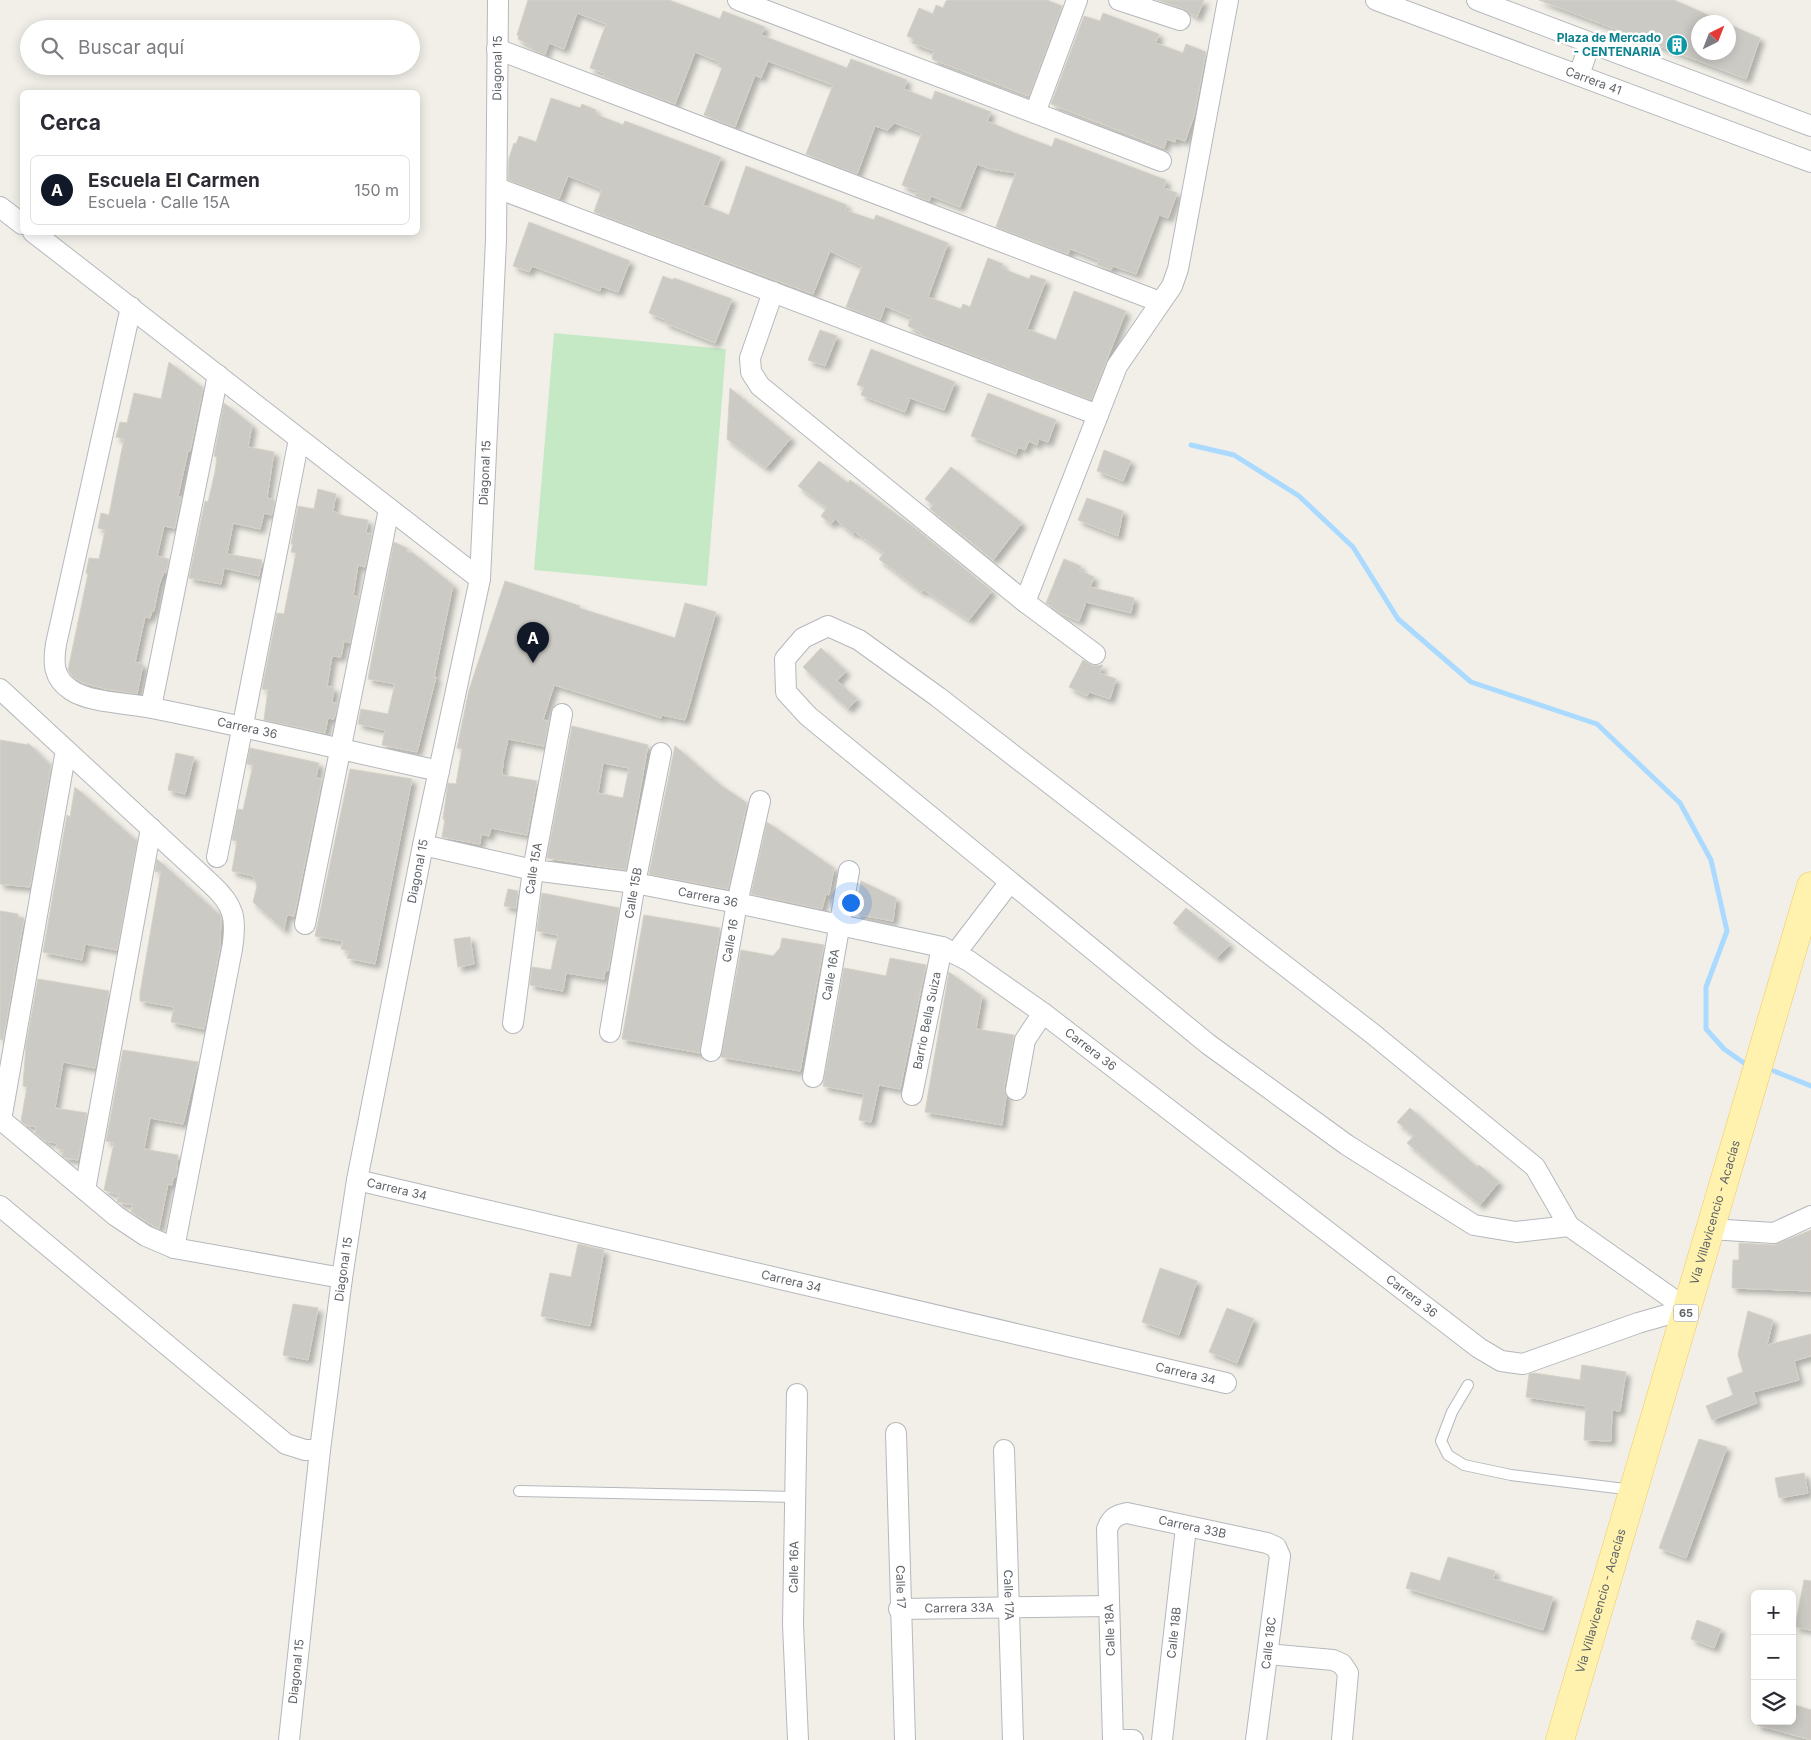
<!DOCTYPE html>
<html lang="es">
<head>
<meta charset="utf-8">
<style>
  body { margin:0; font-family:Inter,sans-serif; background:#f2f2f3; color:#2b2b33 }
  .controls { position:absolute; right:15px; bottom:15px; display:grid; overflow:hidden; border-radius:8px; box-shadow:0 2px 12px #0003 }
  .controls button { width:45px; height:45px; display:grid; place-items:center; padding:0; border:0; border-bottom:1px solid #e1e1e2; background:#fff; color:#2b2b33; font:25px sans-serif }
  .compass { position:absolute; left:1691px; top:15px; width:45px; height:45px; border-radius:50%; background:#fff; box-shadow:0 2px 12px #0003; rotate:42deg }
  .you { position:absolute; left:850px; top:902px; width:18px; height:18px; margin:-12px; border:4px solid #fff; border-radius:50%; background:#1a73e8; box-shadow:0 0 0 8px #1a73e833 }
  .badge { display:grid; place-items:center; width:32px; height:32px; border-radius:50%; background:#111827; color:#fff; font-size:16px; font-weight:700 }
  .pin { position:absolute; translate:-50% -41px; filter:drop-shadow(0 1px 2px #0008) }
  .pin::after { content:''; position:absolute; top:26px; width:18px; height:15px; background:inherit; clip-path:polygon(0 0,100% 0,50% 100%) }
  .list { margin:0; padding:0; list-style:none }
  h2 { display:flex; justify-content:space-between; align-items:center; height:65px; margin:0; padding:0 20px; font-size:21px }
  h2 small { font-size:16px; font-weight:400; color:#7c7c81 }
  .list li { display:grid; grid-template-columns:32px 1fr auto; gap:15px; align-items:center; box-sizing:border-box; height:70px; margin:0 10px 10px; padding:0 10px; border:1px solid #e1e1e2; border-radius:8px }
  .list b { display:block; font-size:19px; white-space:nowrap }
  .list p { margin:0; font-size:16px; white-space:nowrap; color:#7c7c81 }
  .list em { font-size:16px; font-style:normal; color:#7c7c81 }
  .icon { flex:none; width:28px; height:28px; fill:none; stroke:currentColor; stroke-width:2; stroke-linecap:round; stroke-linejoin:round }
  .map { position:relative; flex:none; width:1811px; height:1740px; overflow:hidden }
  .search { position:absolute; background:#fff; box-shadow:0 2px 12px #0003; left:20px; top:20px; width:400px; height:55px; display:flex; align-items:center; gap:12px; box-sizing:border-box; padding:0 18px; border-radius:28px; color:#7c7c81; font-size:19px }
  .panel { position:absolute; background:#fff; box-shadow:0 2px 12px #0003; left:20px; top:90px; width:400px; height:145px; border-radius:8px }
  .map>svg:first-child { display:block }
  .park { fill:#c5e8c5 }
  .lines { fill:none; stroke-linecap:round; stroke-linejoin:round }
  .stream { stroke:#aadaff; stroke-width:5 }
  .building { fill:#cccac5; stroke:#d6d1c6; fill-rule:evenodd; filter:url(#shadow) }
  .service-casing { stroke:#b5b8bc; stroke-width:12 }
  .minor-casing { stroke:#b5b8bc; stroke-width:22 }
  .primary-casing { stroke:#f2c960; stroke-width:29 }
  .service { stroke:#fff; stroke-width:10 }
  .minor { stroke:#fff; stroke-width:20 }
  .primary { stroke:#fff2af; stroke-width:28 }
  .labels { text-anchor:middle; stroke-width:5; stroke-linejoin:round; paint-order:stroke }
  .shield { fill:#fff; stroke:#8f9295; stroke-width:1 }
  .shield-label { font-size:11px; font-weight:bold; fill:#5f6368 }
  .culture-label { font-size:12px; font-weight:bold; fill:#0d838f; stroke:#fff; text-anchor:end }
  .street-label { font-size:12px; fill:#5f6368; stroke:#fff }
</style>
</head>
<body>
<div class="map">
<svg width="1811" height="1740" viewBox="0 0 1811 1740">
  <defs>
    <filter id="shadow"><feDropShadow dx="4.5" dy="4.5" stdDeviation="2.5" flood-color="#0004"/></filter>
  </defs>
  <rect width="100%" height="100%" fill="#f1efe8"/>
  <path class="park" d="M554 333 726 349 707 586 534 570Z"/>
  <g class="lines">
    <g class="stream">
      <path d="M1191 445 1234 455 1299 496 1353 547 1398 619 1471 682 1597 724 1680 803 1711 860 1727 931 1706 987V1029L1724 1049 1744 1063"/>
      <path d="M1774 1071 1811 1086"/>
    </g>
  </g>
  <g class="building">
    <path d="M528 0H669L720 19 723 11 765 27 761 35 787 45 847 68 851 59 907 80 904 89 932 100 935 91 991 112 987 121 1015 133 1052 147 1055 138 1166 180 1164 188 1177 193 1168 218 1159 215 1136 274 1113 266 1111 270 1097 265 1099 260 1070 249 1068 254 996 227 1016 173 990 169 977 164 960 207 931 196 929 201 915 196 917 191 902 185 922 133 895 123 888 130 875 126 857 174 806 154 833 85 768 61 761 78 755 75 735 127 704 115 722 68 718 66 720 62 695 52 675 104 603 77 604 73 590 68 606 24 577 13 564 49 549 43 545 55 531 49 532 46 518 39 519 36 517 35Z"/>
    <path d="M950 0H1047L1062 6 1029 96 932 59 934 51 912 43 914 39 907 36 919 8 933 14 936 5 943 8 946 1Z"/>
    <path d="M1157 0H1204L1197 17 1184 9Z"/>
    <path d="M1539 0H1674L1724 22H1698V52H1728V24L1760 38 1746 79Z"/>
    <path d="M1103 13 1159 34 1156 43 1183 53 1186 44 1206 52 1194 116 1185 141 1176 138 1175 142 1167 139 1164 148 1051 104 1084 16 1100 21Z"/>
    <path d="M551 98 580 108 582 104 596 110 595 114 623 125 625 121 721 157 703 205 729 215 746 166 847 205 845 210 874 220 876 215 948 243 928 297 961 309 963 304 970 307 988 258 1003 264 1001 268 1029 279 1031 275 1046 280 1027 329 1056 340 1074 291 1126 311 1091 400 921 335 922 333 908 326 911 317 885 306 880 320 846 307 862 266 830 251 813 294 594 212 602 189 568 176 559 199 508 180 509 158 514 143 516 144 519 136 536 142Z"/>
    <path d="M529 222 630 261 618 292 601 286 600 291 532 266 529 272 513 266Z"/>
    <path d="M663 276 673 280 674 278 732 299 715 343 665 323 666 320 649 313Z"/>
    <path d="M820 330 837 336 825 366 808 360Z"/>
    <path d="M871 349 955 382 944 410 910 398 905 412 861 395 864 387 857 385Z"/>
    <path d="M169 362 203 388 190 451H188L178 496 181 497 175 528 164 526 157 556 169 559 166 573 164 572 159 585 154 611H152L150 618 145 617 135 662 143 664 137 694 106 689 84 683 73 677 68 670 88 574 86 573 89 558 99 559 102 545 105 530 98 528 101 513 109 515 115 484 124 439 116 437 120 422 127 423 134 393 161 399Z"/>
    <path d="M730 388 791 438 766 468 727 439Z"/>
    <path d="M988 393 1056 420 1048 442 1039 439 1037 445 1029 441 1025 450 1018 447 1016 454 971 436Z"/>
    <path d="M224 403 252 425 248 447 274 452 267 498 274 500 275 502 272 515 264 513 260 529 233 523 227 554 262 560 259 576 224 568 221 584 189 578 205 501 208 502 215 472 217 457 214 456Z"/>
    <path d="M1104 450 1131 461 1123 481 1097 471Z"/>
    <path d="M819 461 848 483 850 480 915 528 992 591 969 620 924 590 922 592 879 559 884 553 855 532 853 534 835 519 831 524 821 516 827 508 798 486Z"/>
    <path d="M951 467 1022 523 993 560 930 509 933 505 925 499Z"/>
    <path d="M318 489 336 494 333 511 344 516 368 520 366 533 372 534 365 567 358 565 353 596 359 597 350 643 344 641 341 657 332 656 327 686 334 688 332 702 338 704 334 719 328 718 325 733 264 720 268 690 262 689 277 613 284 614 293 568 296 553 291 552 293 544H291L298 506 314 509Z"/>
    <path d="M1087 498 1123 511 1118 536 1078 520Z"/>
    <path d="M394 542 407 548V552L413 553 453 585 434 677H436L417 752 382 745 385 730 358 724 361 709 388 714 395 684 368 679Z"/>
    <path d="M1064 559 1081 566 1079 570 1094 577 1090 587 1134 598 1131 613 1086 602 1079 621 1062 614 1046 603Z"/>
    <path d="M505 581 580 606 579 608 675 638 685 603 716 612 685 720 662 715 661 718 554 685 543 720 549 721 544 746 508 739 503 762 502 775 537 781 527 835 491 828 489 836 481 834 480 844 442 837 445 819H443L448 783 456 784 462 749 457 748 469 690Z"/>
    <path d="M821 648 846 671 837 681 857 699 848 709 803 667Z"/>
    <path d="M1083 660 1093 666 1103 665 1099 673 1116 679 1110 699 1089 692 1087 696 1069 687Z"/>
    <path d="M572 726 648 745 626 870 547 858ZM603 763 629 768 623 798 598 793Z"/>
    <path d="M0 740 28 745V743L51 766 30 887 0 884Z"/>
    <path d="M675 746 719 784 747 803 728 889 649 874Z"/>
    <path d="M250 748 319 763 316 778 322 779 294 916 287 915 284 930 253 902 257 886 253 876 232 871 237 841 232 840 238 809 243 810 253 765 247 764Z"/>
    <path d="M176 753 194 757 185 794 168 790Z"/>
    <path d="M350 769 412 779 375 964 347 958 349 951 341 949 343 941 315 936Z"/>
    <path d="M75 787 137 841 117 950 85 944 82 960 43 952 67 815 70 817Z"/>
    <path d="M767 822 834 868 829 895 826 894 822 909 751 894Z"/>
    <path d="M157 859 221 916 220 947 204 1029 171 1022 174 1007 140 1001V993L161 871 155 872Z"/>
    <path d="M861 881 896 898 893 921 855 914Z"/>
    <path d="M508 889 518 891 516 908 504 906Z"/>
    <path d="M542 893 619 908 608 971 605 970 604 979 566 973 563 991 530 985 532 967 551 970 558 935 537 931Z"/>
    <path d="M1186 908 1230 944 1217 958 1173 923Z"/>
    <path d="M0 911 18 914V917L24 918 3 1040 0 1039Z"/>
    <path d="M644 915 720 928 700 1053 622 1039Z"/>
    <path d="M470 937 474 964 458 967 454 939Z"/>
    <path d="M782 938 824 945 800 1071 721 1057 741 950 773 956 780 948Z"/>
    <path d="M890 958 926 965 900 1089 879 1085 871 1122 859 1120 864 1094 823 1086 844 968 886 976Z"/>
    <path d="M949 972 982 996 976 1029 1014 1035 1004 1088 1006 1096 1002 1125 925 1112Z"/>
    <path d="M38 979 109 991 95 1068 63 1062 55 1108 87 1113 78 1160 65 1158 62 1156 64 1150 56 1148 57 1143 45 1141 35 1133 36 1127 26 1125 21 1121 27 1087 23 1086 26 1045Z"/>
    <path d="M123 1050 198 1062 183 1124 150 1118 144 1149 178 1155 176 1177 173 1178 172 1185 168 1184 159 1229 131 1212 133 1205 117 1202 119 1195 104 1190 114 1143 106 1141Z"/>
    <path d="M1410 1108 1477 1167 1479 1165 1499 1182 1480 1205 1407 1143 1414 1136 1397 1122Z"/>
    <path d="M1811 1230V1291L1732 1288 1733 1260H1739V1243L1774 1245Z"/>
    <path d="M578 1244 604 1250 590 1326 541 1316 550 1273 571 1277Z"/>
    <path d="M1160 1268 1197 1281 1179 1335 1142 1322Z"/>
    <path d="M293 1304 318 1308 308 1360 283 1355Z"/>
    <path d="M1227 1308 1254 1319 1237 1363 1209 1352Z"/>
    <path d="M1748 1311 1773 1320 1767 1345 1811 1334V1356L1794 1361 1799 1380 1753 1392 1757 1403 1712 1420 1706 1406 1733 1395 1727 1378 1743 1372 1738 1354Z"/>
    <path d="M1582 1365 1626 1372 1620 1411 1612 1410 1611 1441 1584 1440 1586 1406 1526 1397 1529 1374 1534 1373 1580 1380Z"/>
    <path d="M1699 1439 1727 1447 1686 1558 1659 1548Z"/>
    <path d="M1804 1473 1808 1493 1779 1498 1775 1478Z"/>
    <path d="M1448 1557 1495 1571 1493 1579 1553 1597 1543 1630 1406 1588 1411 1572 1440 1581Z"/>
    <path d="M1804 1580 1811 1581V1630L1795 1627Z"/>
    <path d="M1697 1620 1721 1629 1714 1648 1691 1639Z"/>
    <path d="M1792 1704 1811 1710V1740L1757 1725 1758 1721H1792Z"/>
  </g>
  <g class="lines">
    <g class="service-casing">
      <g id="service">
        <path d="M1468 1385 1452 1412 1441 1441 1448 1455 1464 1465 1511 1475 1633 1490"/>
        <path d="M519 1491 795 1497"/>
      </g>
    </g>
    <g class="minor-casing">
      <g id="minor">
        <path d="M738 0 1161 161"/>
        <path d="M1119 0 1180 20"/>
        <path id="s1" d="M1376 0 1811 162"/>
        <path d="M1477 0 1811 126"/>
        <path d="M497 49 1160 302"/>
        <path d="M1579 75 1590 43"/>
        <path d="M1035 113 1077 0"/>
        <path d="M497 188 1098 415"/>
        <path d="M0 207 22 224"/>
        <path d="M33 232 480 579"/>
        <path d="M773 292 750 358 751 372 760 386 1025 602 1095 654"/>
        <path id="s2" d="M131 307 56 644C53 663 53 678 71 690 90 703 129 703 152 708 248 727 343 750 439 771"/>
        <path d="M1025 602 1117 366 1172 286 1178 269 1228 0"/>
        <path d="M0 689 211 884C234 905 237 918 232 949L174 1248"/>
        <path d="M151 707 218 375"/>
        <path id="s3" d="M423 845 533 870 635 883 737 903 942 947 969 961 1043 1013 1479 1348 1501 1361 1523 1364 1638 1323 1687 1309"/>
        <path d="M217 857 299 439"/>
        <path d="M305 924 389 509"/>
        <path d="M955 954 1010 882"/>
        <path id="s4" d="M513 1023 533 870 562 714"/>
        <path id="s5" d="M610 1032 635 883 661 753"/>
        <path id="s6" d="M711 1051 737 903 760 801"/>
        <path id="s7" d="M813 1077 849 871"/>
        <path d="M1016 1090 1025 1040 1043 1013"/>
        <path id="s8" d="M912 1095 942 947"/>
        <path d="M0 1119 116 1216 146 1236 174 1248 342 1278"/>
        <path d="M1 1120 66 750"/>
        <path id="s9" d="M357 1180 1226 1383"/>
        <path d="M85 1190 151 828"/>
        <path d="M0 1206 286 1444 305 1450H320"/>
        <path d="M1569 1226 1516 1232 1474 1225 1347 1145 1208 1044 808 716 786 692 785 659 803 638 828 626 859 640 938 697 1373 1034 1535 1167 1569 1226 1687 1309"/>
        <path d="M1710 1229 1774 1233 1811 1216"/>
        <path d="M797 1394 793 1624 798 1740"/>
        <path id="s10" d="M896 1433 905 1740"/>
        <path id="s11" d="M1004 1450 1013 1740"/>
        <path id="s12" d="M899 1609 1109 1606"/>
        <path d="M1268 1654 1333 1660 1342 1664 1348 1673 1342 1740"/>
        <path id="s13" d="M289 1740 320 1450 342 1278 357 1180 423 845 480 579 496 240 498 0"/>
        <path id="s14" d="M1113 1740 1107 1529C1111 1519 1115 1515 1127 1513L1267 1543 1276 1547 1280 1556 1256 1740"/>
        <path d="M1113 1740H1133"/>
        <path id="s15" d="M1162 1740 1186 1527"/>
      </g>
    </g>
    <g class="primary-casing">
      <g id="primary">
        <path id="s16" d="M1560 1740 1811 886"/>
      </g>
    </g>
    <use href="#service" class="service"/>
    <use href="#minor" class="minor"/>
    <use href="#primary" class="primary"/>
  </g>
  <defs>
    <g id="building-disc" transform="scale(1.125)"><circle r="9.5" fill="#0f9aa8" stroke="#fff"/><path d="M-4-6H4V6H1V3H-1V6H-4ZM-2.5-4.3h1.7v1.8h-1.7ZM.8-4.3h1.7v1.8H.8ZM-2.5-1h1.7V.8h-1.7ZM.8-1h1.7V.8H.8Z" fill="#fff"/></g>
  </defs>
  <g fill-rule="evenodd">
    <use href="#building-disc" x="1677" y="45"/>
  </g>
  <g class="labels">
    <rect class="shield" x="1673.5" y="1304.5" width="25" height="17" rx="4"/>
    <g class="shield-label">
      <text x="1686" y="1317">65</text>
    </g>
    <g class="culture-label">
      <text x="1661" y="42">Plaza de Mercado<tspan x="1661" dy="14">- CENTENARIA</tspan></text>
    </g>
    <g class="street-label">
      <text dy="4" stroke="none"><textPath href="#s13" startOffset="1689">Diagonal 15</textPath></text>
      <text dy="4" stroke="none"><textPath href="#s1" startOffset="232">Carrera 41</textPath></text>
      <text dy="4" stroke="none"><textPath href="#s13" startOffset="1284">Diagonal 15</textPath></text>
      <text dy="4" stroke="none"><textPath href="#s2" startOffset="578">Carrera 36</textPath></text>
      <text dy="4" stroke="none"><textPath href="#s4" startOffset="156">Calle 15A</textPath></text>
      <text dy="4" stroke="none"><textPath href="#s13" startOffset="879">Diagonal 15</textPath></text>
      <text dy="4" stroke="none"><textPath href="#s5" startOffset="141">Calle 15B</textPath></text>
      <text dy="4" stroke="none"><textPath href="#s3" startOffset="290">Carrera 36</textPath></text>
      <text dy="4" stroke="none"><textPath href="#s6" startOffset="112">Calle 16</textPath></text>
      <text dy="4" stroke="none"><textPath href="#s7" startOffset="104">Calle 16A</textPath></text>
      <text dy="4" stroke="none"><textPath href="#s8" startOffset="76">Barrio Bella Suiza</textPath></text>
      <text dy="4" stroke="none"><textPath href="#s3" startOffset="710">Carrera 36</textPath></text>
      <text dy="4" stroke="none"><textPath href="#s9" startOffset="41">Carrera 34</textPath></text>
      <text dy="4" stroke="none"><textPath href="#s16" startOffset="550">Vía Villavicencio - Acacías</textPath></text>
      <text dy="4" stroke="none"><textPath href="#s13" startOffset="474">Diagonal 15</textPath></text>
      <text dy="4" stroke="none"><textPath href="#s9" startOffset="446">Carrera 34</textPath></text>
      <text dy="4" stroke="none"><textPath href="#s3" startOffset="1115">Carrera 36</textPath></text>
      <text dy="4" stroke="none"><textPath href="#s9" startOffset="851">Carrera 34</textPath></text>
      <text dy="4" stroke="none"><textPath href="#s14" startOffset="305">Carrera 33B</textPath></text>
      <text transform="translate(794 1567) rotate(-89)" y="4">Calle 16A</text>
      <text dy="4" stroke="none"><textPath href="#s10" startOffset="154">Calle 17</textPath></text>
      <text dy="4" stroke="none"><textPath href="#s11" startOffset="145">Calle 17A</textPath></text>
      <text dy="4" stroke="none"><textPath href="#s16" startOffset="145">Vía Villavicencio - Acacías</textPath></text>
      <text dy="4" stroke="none"><textPath href="#s12" startOffset="60">Carrera 33A</textPath></text>
      <text transform="translate(1110 1630) rotate(-92)" y="4">Calle 18A</text>
      <text dy="4" stroke="none"><textPath href="#s15" startOffset="108">Calle 18B</textPath></text>
      <text transform="translate(1269 1643) rotate(-83)" y="4">Calle 18C</text>
      <text dy="4" stroke="none"><textPath href="#s13" startOffset="69">Diagonal 15</textPath></text>
    </g>
  </g>
</svg>
<div class="controls">
<button>+</button>
<button>−</button>
<button><svg class="icon" aria-label="layers" viewBox="0 0 24 24"><path d="M12 4l9 5-9 5-9-5zM3 14l9 5 9-5"/></svg></button>
</div>
<svg class="compass" viewBox="-18 -18 36 36"><path d="M0-13l5 13h-10z" fill="#e53935"/><path d="M0 13l5-13h-10z" fill="#7c7c81"/></svg>
<div class="you"></div>
<div class="pin badge" style="left:533px;top:663px">A</div>
<div class="search"><svg class="icon" aria-label="search" viewBox="0 0 24 24"><circle cx="10" cy="10" r="6"/><path d="M15 15l6 6"/></svg>Buscar aquí</div>
<section class="panel">
<h2>Cerca<small></small></h2>
<ul class="list">
<li><span class="badge">A</span><div><b>Escuela El Carmen</b><p>Escuela · Calle 15A</p></div><em>150 m</em></li>
</ul>
</section>
</div>
</body>
</html>
